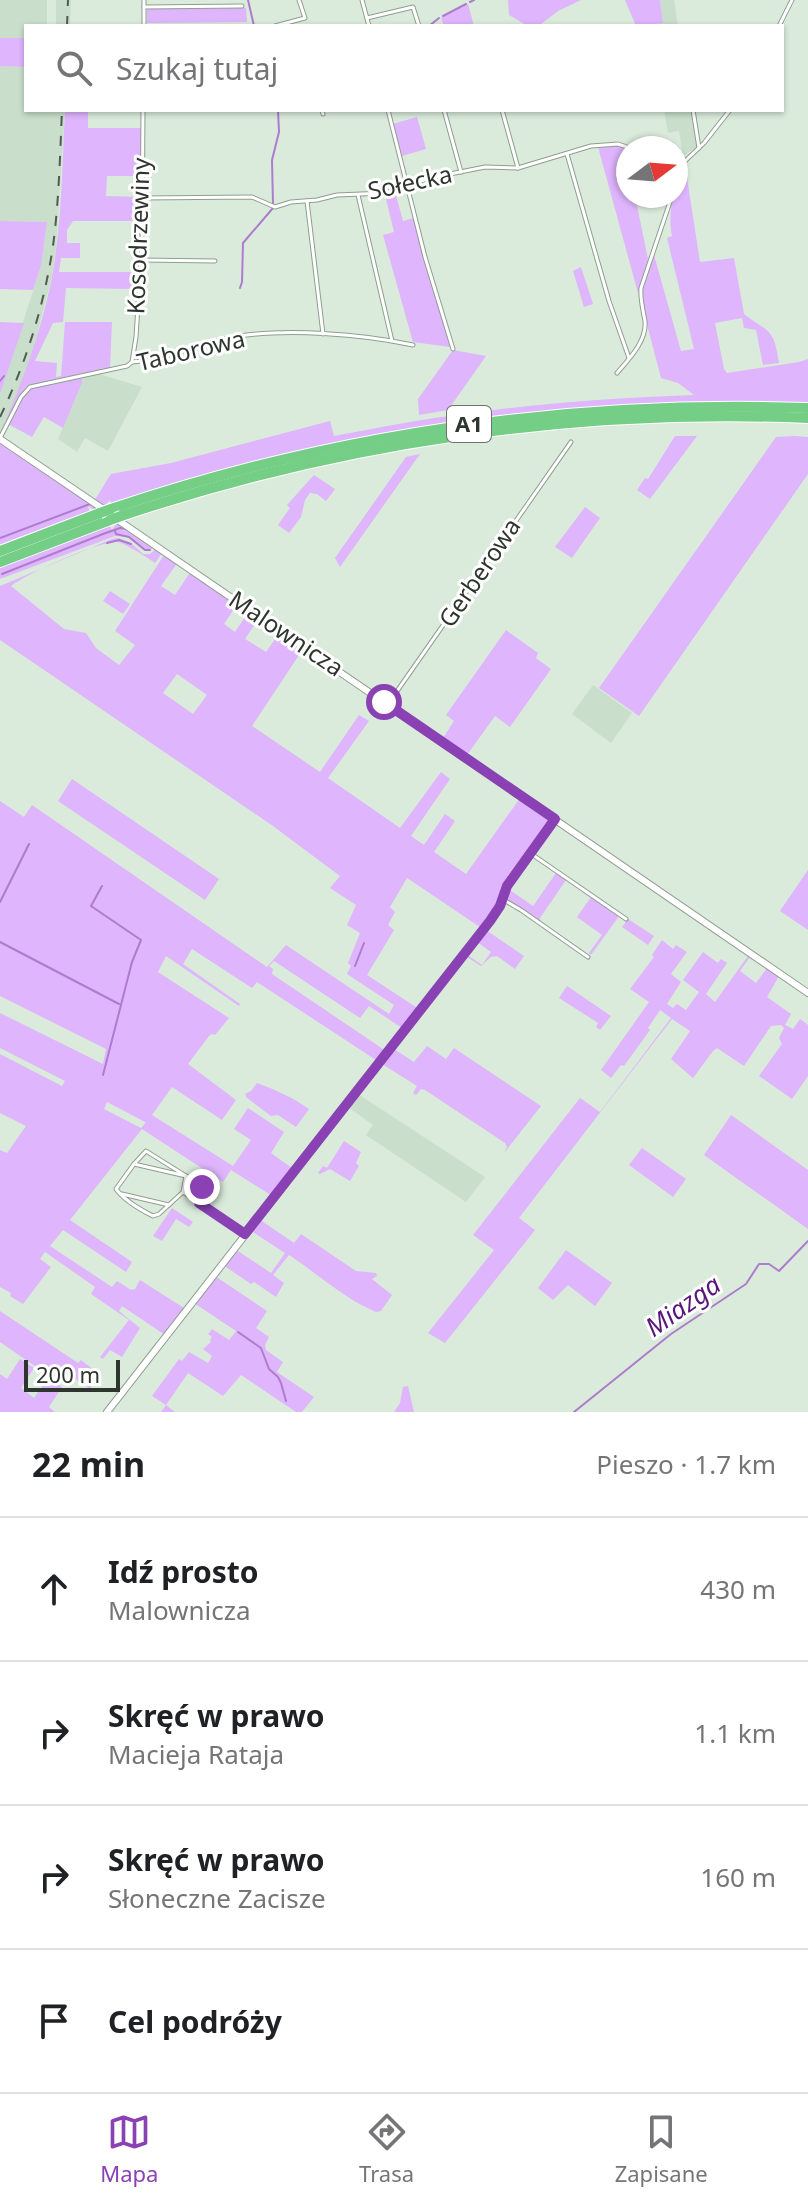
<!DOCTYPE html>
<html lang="pl">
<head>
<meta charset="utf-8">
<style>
  body { margin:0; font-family:"Noto Sans",sans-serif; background:#f6f6f6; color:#202124 }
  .compass { position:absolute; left:616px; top:136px; width:72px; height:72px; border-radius:50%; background:#fff; box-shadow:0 2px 6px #0004; rotate:74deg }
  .scale { position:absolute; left:24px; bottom:20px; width:96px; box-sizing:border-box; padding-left:8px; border:4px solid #2e352f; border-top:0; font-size:22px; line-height:28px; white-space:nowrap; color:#2e352f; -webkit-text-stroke:6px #fff; paint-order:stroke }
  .stop { position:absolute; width:24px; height:24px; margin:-18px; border:6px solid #8941b4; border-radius:50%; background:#fff }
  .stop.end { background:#8941b4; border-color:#fff; box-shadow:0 2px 8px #0008 }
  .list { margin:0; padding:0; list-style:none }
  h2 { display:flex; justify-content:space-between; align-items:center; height:104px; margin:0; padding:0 32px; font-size:34px }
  h2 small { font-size:26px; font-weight:400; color:#757577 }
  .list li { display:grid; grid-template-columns:52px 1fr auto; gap:24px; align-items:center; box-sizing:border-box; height:144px; padding:0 32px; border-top:2px solid #e0e0e0 }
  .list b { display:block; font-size:30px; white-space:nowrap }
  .list p { margin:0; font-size:26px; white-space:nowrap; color:#757577 }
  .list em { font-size:26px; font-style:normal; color:#757577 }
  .icon { flex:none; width:44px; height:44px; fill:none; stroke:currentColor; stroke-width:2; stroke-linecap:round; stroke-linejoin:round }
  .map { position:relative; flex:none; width:808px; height:1412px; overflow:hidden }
  .search { position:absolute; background:#fff; box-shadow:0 2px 6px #0004; left:24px; right:24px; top:24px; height:88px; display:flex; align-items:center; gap:20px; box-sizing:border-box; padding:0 28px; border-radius:0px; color:#757577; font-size:30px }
  .sheet { height:680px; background:#fff }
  nav { display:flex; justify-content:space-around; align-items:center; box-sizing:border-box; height:112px; border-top:2px solid #e0e0e0; background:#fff; font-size:22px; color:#757577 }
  nav a { display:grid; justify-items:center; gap:4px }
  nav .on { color:#8941b4 }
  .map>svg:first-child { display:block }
  .built { fill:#c9dfcb }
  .green { fill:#dfb5fd; fill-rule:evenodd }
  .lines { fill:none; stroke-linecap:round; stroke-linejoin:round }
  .stream { stroke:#ad7cce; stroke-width:2 }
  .street-casing { stroke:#8f9e90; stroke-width:5 }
  .secondary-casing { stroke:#8f9e90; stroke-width:8 }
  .highway-casing { stroke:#fff; stroke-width:12 }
  .street { stroke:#fff; stroke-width:3 }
  .secondary { stroke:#fff; stroke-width:6 }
  .highway { stroke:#75ce85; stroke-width:10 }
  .rail { stroke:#525b53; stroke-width:2; stroke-dasharray:10 10; stroke-linecap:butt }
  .highway-bridge-casing { stroke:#fff; stroke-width:12; stroke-linecap:butt }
  .highway-bridge { stroke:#75ce85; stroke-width:10 }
  .route { stroke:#8941b4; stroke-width:10 }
  .labels { text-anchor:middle; stroke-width:6; stroke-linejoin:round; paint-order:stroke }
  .shield { fill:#fff; stroke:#6d726d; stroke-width:2 }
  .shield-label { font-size:22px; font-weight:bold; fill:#2e352f }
  .street-label { font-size:24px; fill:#2e352f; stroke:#fff }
  .water-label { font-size:26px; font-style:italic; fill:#58177a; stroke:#fff }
</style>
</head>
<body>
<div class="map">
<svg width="808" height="1412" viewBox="0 0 808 1412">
  <rect width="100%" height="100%" fill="#daebdb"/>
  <g class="built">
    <path d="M0 0H47V26H26V38H0Z"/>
    <path d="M56 0H71L70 26H56Z"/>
    <path d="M660 0H674L678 26H649L663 22Z"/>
    <path d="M0 66 26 67V110H65L56 249 51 280 35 342 22 383 0 434V394L41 266 47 222 0 221Z"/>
    <path d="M664 110H692L697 147 683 156 679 131 668 133Z"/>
    <path d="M96 373 142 387 108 451 85 438 77 452 58 439 82 383 81 376Z"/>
    <path d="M593 685 632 713 611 743 572 714Z"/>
    <path d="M358 1094 485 1177 466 1202 366 1135 373 1125 348 1107Z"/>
  </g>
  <g class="green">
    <path d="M508 0H581L558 11 541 24 526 25 509 15Z"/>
    <path d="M625 0H660L663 23 636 26Z"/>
    <path d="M468 4 474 26H444L441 18Z"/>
    <path d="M246 8 247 22 147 23V9Z"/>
    <path d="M0 38H26V67L0 66Z"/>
    <path d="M65 110H88V128H142V176H107L106 196 141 197V221H73L67 230V243H80V258H61L59 272H137L136 289 66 288 63 322 53 323 35 361 57 363 56 377 61 376 65 322H112L110 368 26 387 20 395 0 434C21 385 40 335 51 282 62 226 62 167 65 110Z"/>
    <path d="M417 117 426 149 402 156 393 124Z"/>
    <path d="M615 145 624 147 628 166V196H635L648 259 638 293 598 147Z"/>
    <path d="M685 165 700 262 734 258 744 314C769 333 774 328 779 363L763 365 756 330 744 328 742 318 715 323 724 369 727 373 799 362 808 359V405L568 410 112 505 110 500 103 507 94 501 111 474 171 463 330 421 334 436C372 429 410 421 449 416 530 404 612 398 694 395L678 383 661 378 644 313 641 293 654 255 681 351 694 349 667 238 672 236C667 213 674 185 685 165Z"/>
    <path d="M395 192 403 221 414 218 450 347 413 342 383 235 394 232 385 195Z"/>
    <path d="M0 221 47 222 41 266 33 290 0 289Z"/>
    <path d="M581 267 593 304 584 307 573 271Z"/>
    <path d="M0 322 24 323 0 394Z"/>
    <path d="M453 350 486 356 448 410 419 415 418 399Z"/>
    <path d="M80 377 82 378V383L63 428 44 417 32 437 8 424 23 396 28 390Z"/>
    <path d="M675 436H697L650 499 637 490 645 478 648 479Z"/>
    <path d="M795 436 808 437V474L639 716 599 688 776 437Z"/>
    <path d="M0 441 152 546V549L146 551 128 537 115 536 0 579V565L109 524 112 530 116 524 88 506 90 513 0 547Z"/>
    <path d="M420 454 340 567 335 558 406 457Z"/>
    <path d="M314 475 335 489 326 501 317 494 310 493 305 500 301 517 289 533 278 525 290 508 287 505Z"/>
    <path d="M585 507 600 518 572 558 555 547Z"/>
    <path d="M119 538 131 543 143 554H150L156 549 162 553 155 563C150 559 121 541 117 542 96 542 28 573 11 586L64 629 86 633 96 648 119 665 135 645 115 631 164 555 178 562 161 586 175 595 191 571 238 603 224 624 235 632 249 611 259 618 245 639 266 652 280 632 303 649 252 726 320 772 359 715 369 721 328 778 400 828 441 772 450 779 411 836 424 845 445 814 455 821 434 852 466 874 520 798 550 819V821L478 934 476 933 480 927 407 878 390 907 395 912 388 925 394 930 367 975 419 1009 393 1043H390L402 1028 369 1006 360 1018 274 961 269 966 273 969 272 974 386 1051 368 1073 367 1072 376 1060 257 982 252 988 192 949 183 964 240 1004 239 1006 166 956 158 972 229 1018 215 1035 212 1034 209 1036 188 1064 236 1100 222 1120 172 1087 152 1115 233 1166 251 1140 234 1129 248 1108 284 1132 271 1153 292 1168 297 1162 298 1164 269 1202 271 1195 231 1170 223 1182 142 1129 70 1220 132 1262 126 1272 63 1230 50 1246 112 1287 117 1281 131 1290 135 1289 140 1280 184 1308 165 1335 122 1306 119 1311 140 1328 122 1357 110 1350 103 1359 100 1357 129 1320 91 1294 95 1287 45 1252 40 1259 51 1267 23 1304 10 1296 11 1293 0 1287V1150L7 1153 26 1126 0 1113V1054L62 1086 65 1081 0 1048V1013L103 1064 106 1049 0 996V801L24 817 32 805 267 967 286 945 389 1014 394 1005 347 974 351 966 348 963 360 933 347 925 356 905 330 888 340 876 273 826 0 640V586L112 539ZM177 674 207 695 193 714 163 693ZM107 1102 145 1122H146L141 1128 104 1109Z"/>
    <path d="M110 591 130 604 123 614 103 601Z"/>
    <path d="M506 630 538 653 536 658 551 669 510 727 495 716 467 755 443 738 454 721 446 715Z"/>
    <path d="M72 779 219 879 205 900 58 801Z"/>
    <path d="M808 870V930L780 911Z"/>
    <path d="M556 873 566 880 540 918 541 924 504 897 507 888 533 906Z"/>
    <path d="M591 897 619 916 591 955 589 953 602 935 577 917Z"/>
    <path d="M628 919 654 936 648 945 622 927Z"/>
    <path d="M486 930 524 956 515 969 497 956 491 957 481 966 467 957 466 954 482 965 491 952 477 942Z"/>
    <path d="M662 940 673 949 676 945 687 952 671 974 681 982 667 1004 673 1008 677 1004 686 1010 699 992 683 980 703 952 718 963 721 959 727 963 706 994 715 1002 748 956 750 957 740 971 756 983 767 968 779 976 767 997 791 1014 785 1025 793 1029 800 1019 808 1025V1076L792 1099 759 1076 782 1044 779 1038 784 1028 781 1025 771 1026 744 1066 717 1048 713 1051 693 1078 671 1059 690 1031 672 1019 519 1218 535 1230 445 1343 428 1333 494 1250 473 1235 580 1098 600 1112 671 1018 660 1010 648 1028 650 1030 624 1066 621 1065 611 1078 601 1070 649 1002 630 989 654 957 652 955Z"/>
    <path d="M567 986 611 1016 600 1030 596 1027 598 1023 559 998Z"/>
    <path d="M427 1046 446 1059 454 1048 541 1106 504 1153 507 1147 505 1143 425 1090 421 1089 416 1095 413 1093 417 1086 382 1064 394 1049 414 1062Z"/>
    <path d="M257 1083C276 1090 292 1097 309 1109L296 1127 278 1115 271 1116 247 1098 245 1094 251 1091Z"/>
    <path d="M731 1115 808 1170V1229L704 1155Z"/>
    <path d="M344 1141 361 1152 356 1163 359 1166 350 1181 330 1169 320 1174 318 1173 323 1166 327 1168Z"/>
    <path d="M642 1148 686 1179 673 1197 629 1165Z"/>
    <path d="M172 1208 193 1222 189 1227 176 1219 162 1241 153 1236Z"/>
    <path d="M259 1219 294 1243 301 1234 356 1271 376 1273 377 1276 372 1279 392 1295 381 1311 376 1312C343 1298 318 1274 289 1255L273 1275 284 1283 276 1297 254 1282 251 1284 223 1265 235 1249 271 1273 285 1253 250 1230Z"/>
    <path d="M566 1250 612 1283 595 1306 568 1285 553 1300 538 1288Z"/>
    <path d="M215 1276 267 1311 256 1328 269 1337 265 1345 266 1350 283 1362 277 1372 314 1397 302 1412H296L241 1375 223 1396 188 1373 166 1405 175 1412H161L166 1405 152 1396 179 1359 182 1361 189 1352 208 1363 212 1356 203 1349 211 1342 210 1340 212 1337 208 1334 212 1329 229 1340 236 1331 194 1303Z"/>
    <path d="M0 1311 78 1363 81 1360 98 1373 90 1389 62 1370 55 1380 0 1342Z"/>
    <path d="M20 1359 34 1368 21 1388 34 1398 48 1378 62 1387 49 1407 55 1412H0V1374L7 1379Z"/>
    <path d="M408 1386 414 1412H394L400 1403 403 1387Z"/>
  </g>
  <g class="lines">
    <g class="stream">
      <path d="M248 0 254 26"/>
      <path d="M470 2 474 0"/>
      <path d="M443 16 466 4"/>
      <path d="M429 26 439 18"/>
      <path d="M273 204 272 160 279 132 278 110"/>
      <path d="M240 288 242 282 243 243 273 208"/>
      <path d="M0 381 4 376"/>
      <path d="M115 531 116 534 129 537 145 550H150"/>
      <path d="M0 538 90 504"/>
      <path d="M107 543 119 540 131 544"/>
      <path d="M2 574 103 534 120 528 127 529"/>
      <path d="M102 886 91 906 141 940 132 962 103 1075"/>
      <path d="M0 902 29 844"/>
      <path d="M0 942 119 1004"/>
      <path d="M355 966 364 943"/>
      <path d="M238 1332 261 1348 269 1369 278 1377 281 1383 286 1401"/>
      <path d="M574 1412 671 1334 746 1284 759 1264H769L779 1271 808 1241"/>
    </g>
    <g class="street-casing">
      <g id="street">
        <path d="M144 0V26"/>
        <path d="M362 0 369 26"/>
        <path d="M144 7 242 6"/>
        <path d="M367 18 413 7 419 26"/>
        <path d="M275 26 305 18 299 0"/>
        <path d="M779 26 792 0"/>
        <path d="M322 110 323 114"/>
        <path d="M388 110 425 257 453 349"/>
        <path d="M444 110 461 172"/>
        <path d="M502 110 518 168"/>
        <path d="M693 110 699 148"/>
        <path d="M567 154 609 301 629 358"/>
        <path d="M676 184 682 164 704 143 730 110"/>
        <path d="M358 195 392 341"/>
        <path d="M142 198 252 197 275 207 291 202 317 200 337 195 385 193 430 178 485 167 518 168 591 146 618 144 630 148"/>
        <path d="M307 201 323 334"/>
        <path d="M140 260 215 261"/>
        <path d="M132 362 136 337 142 244 143 110"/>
        <path d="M617 373C629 359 647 341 645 321 643 310 640 299 641 288L672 196"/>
        <path d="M0 438 21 397 30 387 127 366 132 362C166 359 200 344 234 337 285 328 362 334 413 345"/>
        <path d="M388 704 571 442"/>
        <path d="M530 853 626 919"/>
        <path d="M502 899 521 910 588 957"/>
        <path d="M134 1164 186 1176 208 1193 200 1201"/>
        <path d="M183 1192 186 1176 146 1151 134 1164 116 1189C124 1200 141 1210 153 1216L159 1214 183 1192 245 1234"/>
        <path d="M122 1194 169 1205"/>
      </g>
    </g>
    <g class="secondary-casing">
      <g id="secondary">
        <path d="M0 439 106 511"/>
        <path d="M115 518 808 993"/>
        <path d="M107 1412 484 929 499 908 507 886 555 819"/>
      </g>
    </g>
    <g class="highway-casing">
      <g id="highway">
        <path d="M111 509C336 433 571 400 808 408"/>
        <path d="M121 516C341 442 576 408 808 418"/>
        <path d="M0 551 100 513"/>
        <path d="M0 562 110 520"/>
      </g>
    </g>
    <use href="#street" class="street"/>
    <use href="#secondary" class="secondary"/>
    <use href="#highway" class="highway"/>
    <g class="rail">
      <path d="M67 26 68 0"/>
      <path d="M0 417C26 363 44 306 53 246 59 201 60 155 62 110"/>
    </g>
    <g class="highway-bridge-casing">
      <g id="highway-bridge">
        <path d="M100 513 111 509"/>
        <path d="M110 520 121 516"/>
      </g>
    </g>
    <use href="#highway-bridge" class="highway-bridge"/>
  </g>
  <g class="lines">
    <path class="route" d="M202 1187 208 1193 199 1203 245 1234 490 921 500 906 507 886 555 819 384 702"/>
  </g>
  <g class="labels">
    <rect class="shield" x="447" y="406" width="44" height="36" rx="6"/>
    <g class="shield-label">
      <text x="469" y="432">A1</text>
    </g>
    <g class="street-label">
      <text transform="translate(410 183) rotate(-12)" y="8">Sołecka</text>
      <text transform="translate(139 236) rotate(-88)" y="8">Kosodrzewiny</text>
      <text transform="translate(191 351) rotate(-13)" y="8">Taborowa</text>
      <text transform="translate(480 573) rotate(-56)" y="8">Gerberowa</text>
      <text transform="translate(286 634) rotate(34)" y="8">Malownicza</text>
    </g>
    <g class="water-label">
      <text transform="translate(683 1306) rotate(-35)" y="9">Miazga</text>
    </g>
  </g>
</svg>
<svg class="compass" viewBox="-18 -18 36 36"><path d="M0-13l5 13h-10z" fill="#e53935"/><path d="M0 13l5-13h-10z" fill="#757577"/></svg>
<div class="scale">200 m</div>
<div class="stop" style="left:384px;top:702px"></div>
<div class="stop end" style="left:202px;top:1187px"></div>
<div class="search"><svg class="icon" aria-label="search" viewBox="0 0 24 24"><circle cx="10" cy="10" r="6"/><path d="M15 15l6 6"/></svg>Szukaj tutaj</div>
</div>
<section class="sheet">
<h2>22 min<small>Pieszo · 1.7 km</small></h2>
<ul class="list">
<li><svg class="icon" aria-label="ahead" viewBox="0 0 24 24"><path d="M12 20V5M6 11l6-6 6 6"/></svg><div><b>Idź prosto</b><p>Malownicza</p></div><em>430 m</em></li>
<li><svg class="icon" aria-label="right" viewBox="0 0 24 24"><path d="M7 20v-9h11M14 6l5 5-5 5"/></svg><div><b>Skręć w prawo</b><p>Macieja Rataja</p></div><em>1.1 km</em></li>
<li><svg class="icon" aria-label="right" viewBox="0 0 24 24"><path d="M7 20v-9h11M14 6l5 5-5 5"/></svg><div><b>Skręć w prawo</b><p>Słoneczne Zacisze</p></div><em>160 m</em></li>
<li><svg class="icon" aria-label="arrive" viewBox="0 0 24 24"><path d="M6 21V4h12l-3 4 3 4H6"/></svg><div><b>Cel podróży</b></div></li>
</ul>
</section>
<nav>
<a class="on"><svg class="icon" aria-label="map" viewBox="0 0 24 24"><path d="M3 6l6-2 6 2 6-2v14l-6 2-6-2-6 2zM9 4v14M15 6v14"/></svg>Mapa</a>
<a><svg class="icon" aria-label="directions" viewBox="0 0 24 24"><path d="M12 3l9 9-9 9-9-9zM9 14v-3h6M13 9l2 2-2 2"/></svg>Trasa</a>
<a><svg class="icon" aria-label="saved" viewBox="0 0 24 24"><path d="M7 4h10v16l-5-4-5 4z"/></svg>Zapisane</a>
</nav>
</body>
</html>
